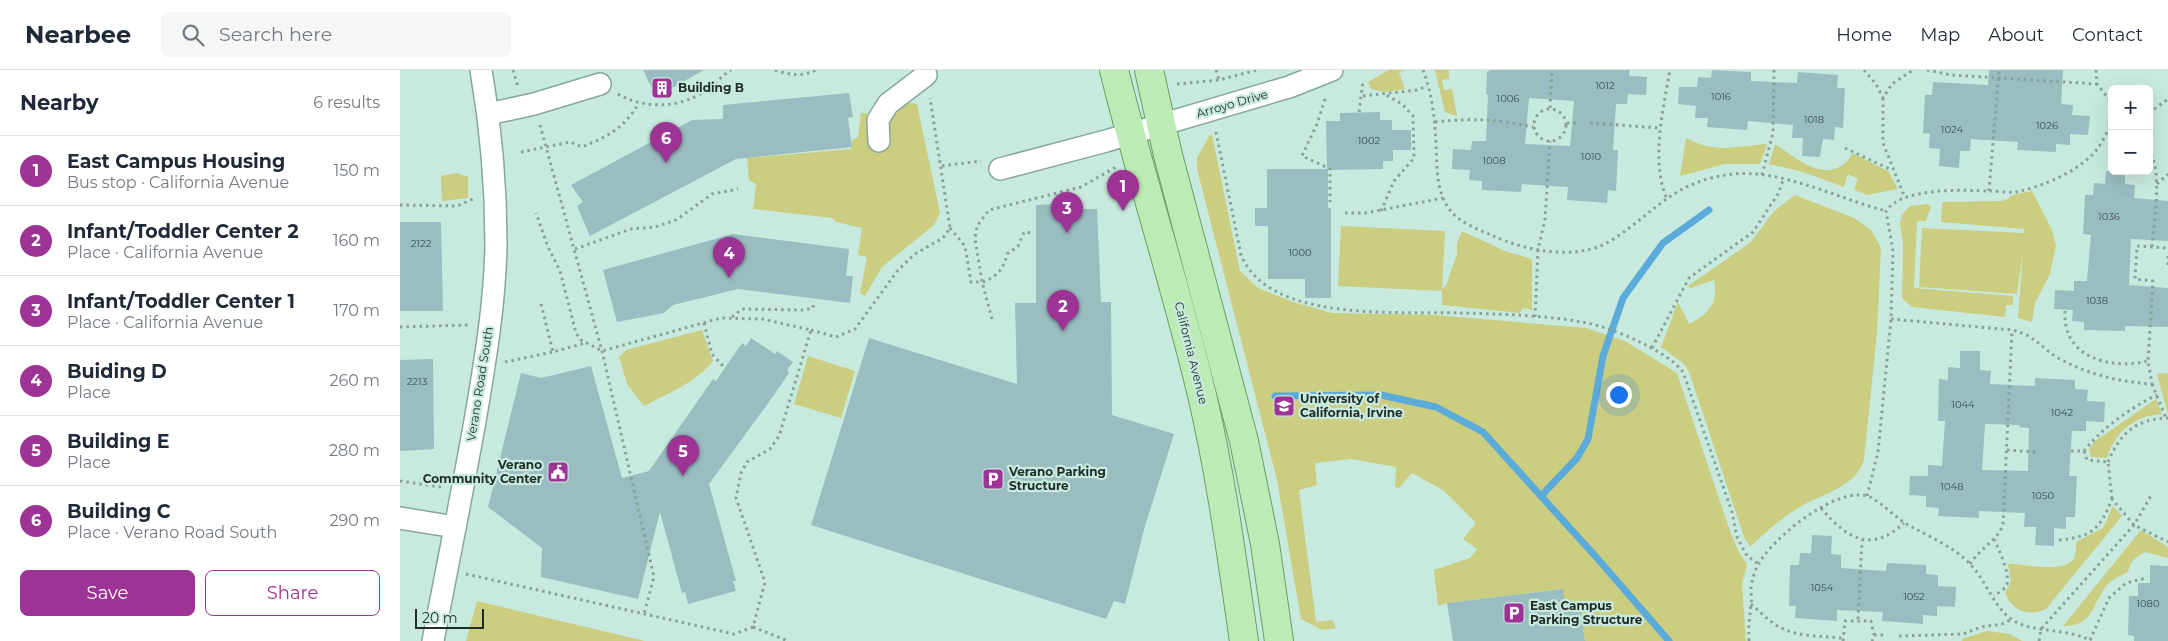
<!DOCTYPE html>
<html lang="en">
<head>
<meta charset="utf-8">
<style>
  body { margin:0; font-family:Montserrat,sans-serif; background:#f6f6f7; color:#1f2937 }
  .controls { position:absolute; right:15px; top:15px; display:grid; overflow:hidden; border-radius:8px; box-shadow:0 5px 20px #0002 }
  .controls button { width:45px; height:45px; display:grid; place-items:center; padding:0; border:0; border-bottom:1px solid #e0e1e3; background:#fff; color:#1f2937; font:25px sans-serif }
  .scale { position:absolute; left:15px; bottom:12px; width:69px; box-sizing:border-box; padding-left:5px; border:2px solid #1f2c27; border-top:0; font-size:14px; line-height:18px; white-space:nowrap; color:#1f2c27; -webkit-text-stroke:4px #c8eade; paint-order:stroke }
  .you { position:absolute; left:1218px; top:324px; width:18px; height:18px; margin:-12px; border:4px solid #fff; border-radius:50%; background:#1a73e8; box-shadow:0 0 0 8px #1a73e833 }
  .badge { display:grid; place-items:center; width:32px; height:32px; border-radius:50%; background:#9d3394; color:#fff; font-size:16px; font-weight:700 }
  .pin { position:absolute; translate:-50% -41px; filter:drop-shadow(0 1px 2px #0008) }
  .pin::after { content:''; position:absolute; top:26px; width:18px; height:15px; background:inherit; clip-path:polygon(0 0,100% 0,50% 100%) }
  .list { margin:0; padding:0; list-style:none }
  h2 { display:flex; justify-content:space-between; align-items:center; height:65px; margin:0; padding:0 20px; font-size:21px }
  h2 small { font-size:16px; font-weight:400; color:#747a83 }
  .list li { display:grid; grid-template-columns:32px 1fr auto; gap:15px; align-items:center; box-sizing:border-box; height:70px; padding:0 20px; border-top:1px solid #e0e1e3 }
  .list b { display:block; font-size:19px; white-space:nowrap }
  .list p { margin:0; font-size:16px; white-space:nowrap; color:#747a83 }
  .list em { font-size:16px; font-style:normal; color:#747a83 }
  .actions { display:flex; gap:10px; padding:15px 20px }
  .actions a { flex:1; padding:11px 0; border:1px solid #9d3394; border-radius:8px; text-align:center; font-size:18px; color:#9d3394 }
  .actions .main { background:#9d3394; color:#fff }
  .icon { flex:none; width:28px; height:28px; fill:none; stroke:currentColor; stroke-width:2; stroke-linecap:round; stroke-linejoin:round }
  .map { position:relative; flex:none; width:1768px; height:571px; overflow:hidden }
  header { display:flex; align-items:center; gap:30px; box-sizing:border-box; height:70px; padding:0 25px; background:#fff; border-bottom:1px solid #e0e1e3 }
  header strong { font-size:24px }
  nav { display:flex; gap:28px; margin-inline-start:auto; font-size:18px }
  .search { width:350px; height:45px; background:#f6f6f7; display:flex; align-items:center; gap:12px; box-sizing:border-box; padding:0 18px; border-radius:8px; color:#747a83; font-size:19px }
  main { display:flex }
  aside { flex:1; background:#fff }
  .map>svg:first-child { display:block }
  .green { fill:#cbcd80 }
  .lines { fill:none; stroke-linecap:round; stroke-linejoin:round }
  .stream { stroke:#5babda; stroke-width:7 }
  .building { fill:#99bdc1; fill-rule:evenodd }
  .minor-casing { stroke:#87a79c; stroke-width:24 }
  .major-casing { stroke:#699f63; stroke-width:30 }
  .path { stroke:#87a197; stroke-width:3; stroke-dasharray:2.5 4; stroke-linecap:butt }
  .minor { stroke:#fff; stroke-width:21 }
  .major { stroke:#bdebb5; stroke-width:28 }
  .labels { text-anchor:middle; stroke-width:4.5; stroke-linejoin:round; paint-order:stroke }
  .number-label { font-size:10px; fill:#3e504e }
  .poi-label { font-size:12px; font-weight:bold; fill:#1f2c27; stroke:#c8eade; text-anchor:start }
  .street-label { font-size:12px; fill:#1f2c27; stroke:#c8eade }
</style>
</head>
<body>
<header>
<strong>Nearbee</strong>
<div class="search"><svg class="icon" aria-label="search" viewBox="0 0 24 24"><circle cx="10" cy="10" r="6"/><path d="M15 15l6 6"/></svg>Search here</div>
<nav><a>Home</a><a>Map</a><a>About</a><a>Contact</a></nav>
</header>
<main>
<aside>
<h2>Nearby<small>6 results</small></h2>
<ul class="list">
<li><span class="badge">1</span><div><b>East Campus Housing</b><p>Bus stop · California Avenue</p></div><em>150 m</em></li>
<li><span class="badge">2</span><div><b>Infant/Toddler Center 2</b><p>Place · California Avenue</p></div><em>160 m</em></li>
<li><span class="badge">3</span><div><b>Infant/Toddler Center 1</b><p>Place · California Avenue</p></div><em>170 m</em></li>
<li><span class="badge">4</span><div><b>Buiding D</b><p>Place</p></div><em>260 m</em></li>
<li><span class="badge">5</span><div><b>Building E</b><p>Place</p></div><em>280 m</em></li>
<li><span class="badge">6</span><div><b>Building C</b><p>Place · Verano Road South</p></div><em>290 m</em></li>
</ul>
<div class="actions"><a class="main">Save</a><a>Share</a></div>
</aside>
<div class="map">
<svg width="1768" height="571" viewBox="0 0 1768 571">
  <rect width="100%" height="100%" fill="#c8eade"/>
  <g class="green">
    <path d="M989 0H1008L999 2 1005 19 985 22 971 19 968 12Z"/>
    <path d="M1035 0H1049V9L1042 10 1044 20 1052 19 1057 46 1045 42Z"/>
    <path d="M509 33 517 34 540 143 534 155 482 197 465 226 460 223 467 187 458 185 462 158 436 152 432 148 353 139 356 114 349 110 347 88 451 79 452 70 458 67 461 43H467L469 75 491 74C489 47 487 50 509 33Z"/>
    <path d="M812 65 840 201 858 218 893 232 932 243 1035 245 1186 258 1225 271 1277 303 1331 464 1339 482 1347 494 1342 514 1346 571H1185L1180 536 1165 537 1162 519 1047 533 1038 536 1034 500 1070 488 1077 479 1063 469 1076 453 1043 420 1012 403 999 418 995 417 996 397 952 389 915 393 917 415 899 420 916 552 933 550 936 558 922 560 901 549 877 410 797 99V88L809 66Z"/>
    <path d="M1286 68C1315 84 1337 76 1367 74L1360 94H1325L1280 106Z"/>
    <path d="M1375 74C1399 90 1431 119 1453 83L1488 101 1498 119 1467 125 1454 120 1458 109 1448 104 1444 117 1403 102 1369 94Z"/>
    <path d="M56 103 68 107V128L42 131 41 106Z"/>
    <path d="M1632 121 1652 160 1656 175 1650 204 1635 233 1632 252 1618 248 1623 182 1617 224 1519 217 1522 158 1624 163V159L1541 152 1542 132 1601 131 1608 129 1612 125Z"/>
    <path d="M1395 125 1454 148 1471 160 1481 178 1477 262 1464 390C1455 418 1421 424 1398 438 1380 449 1365 463 1350 477L1344 467 1289 302 1284 294 1261 277 1278 232 1289 254C1309 244 1319 232 1314 210L1290 218 1288 216 1351 172 1374 141Z"/>
    <path d="M1528 134 1531 137 1526 151H1517L1514 218 1613 226V235H1606L1605 247 1512 237 1502 228 1503 175 1500 153 1502 145 1510 136Z"/>
    <path d="M941 156 1045 161 1042 219 1046 216 1057 184V173L1062 161 1105 181 1132 189V240L1123 238 1120 243 1042 235V221L938 216Z"/>
    <path d="M302 260 313 291C294 314 270 322 244 336L227 314 219 287 226 280Z"/>
    <path d="M408 286 455 301 441 348 394 334Z"/>
    <path d="M1768 303V344L1757 304Z"/>
    <path d="M1756 329 1762 344C1735 345 1714 363 1707 388L1691 387 1689 379 1695 371Z"/>
    <path d="M1713 436 1722 446 1646 539C1628 547 1612 541 1605 523L1611 511 1608 494C1624 493 1664 505 1674 488 1676 484 1676 477 1676 472L1703 458Z"/>
    <path d="M1741 460 1768 477V488L1745 482C1735 487 1730 492 1728 502 1720 506 1713 509 1707 515 1691 535 1694 556 1663 556Z"/>
    <path d="M77 531 245 571H66Z"/>
    <path d="M1587 561 1610 564 1622 571H1562V569Z"/>
  </g>
  <g class="lines">
    <g class="stream">
      <path d="M875 326 981 325 1036 337 1083 362 1197 488 1269 571"/>
      <path d="M1141 426 1177 388 1188 369 1203 286 1223 228 1263 173 1309 140"/>
    </g>
  </g>
  <g class="building">
    <path d="M243 0H304L256 27Z"/>
    <path d="M1091 0H1230L1229 6 1247 7 1246 25 1228 24 1227 34H1216L1213 80H1218L1216 121 1208 120 1207 133 1167 130 1168 117 1122 114 1121 122 1082 120V111L1069 110 1070 100 1052 99 1053 79 1071 80 1072 71H1086L1088 25 1086 24 1087 2ZM1129 28 1174 31 1170 76 1125 74Z"/>
    <path d="M1312 0 1351 2V11L1397 13 1398 2 1438 5 1437 18H1445L1443 58 1435 57 1434 70 1423 69 1420 87 1402 86 1403 68H1392L1393 55 1348 51 1347 60 1307 57 1308 48H1295L1296 36 1278 34 1279 17H1297L1298 7 1311 8Z"/>
    <path d="M1589 0H1663L1661 34 1673 35 1672 45 1690 46 1688 65 1670 64V75L1656 74V82L1617 80 1618 72 1571 69 1570 81H1560L1559 98 1539 96 1540 79 1529 78 1530 64 1523 63 1525 25H1532L1533 12 1588 15Z"/>
    <path d="M449 23 453 47 448 48 452 77 336 89 190 166 177 136 183 132 171 115 292 50 323 49V35Z"/>
    <path d="M980 42V50H992V60H1011V80H993V91H983V99L928 100V138H931V228H905V209H868V156H855V138H867V99H927L926 51H940V43Z"/>
    <path d="M1706 101H1725V114L1735 115 1734 128 1768 131V171L1731 169 1729 215 1768 218V257L1725 256V261L1684 260V252L1672 251 1673 240 1654 239 1655 220 1674 221V211H1687L1691 165 1683 164 1685 125H1693L1694 113 1705 114Z"/>
    <path d="M655 134V139H697L701 232H711L712 345 774 364 745 456 725 534 714 531 706 549 411 455 469 268 617 314 615 233H636V135Z"/>
    <path d="M0 152H41L43 241H0Z"/>
    <path d="M333 164 449 179 446 206H453L450 233 338 219 273 235 264 243 217 252 203 200Z"/>
    <path d="M351 268 375 284 377 281 393 292 387 300 389 303 369 332 309 414 336 511H333L336 521 288 534 285 522 282 523 260 442 238 529 141 507 142 478 88 437 121 303 141 308 191 296 222 408 249 401 313 309 316 311 342 273 346 276Z"/>
    <path d="M1560 281H1580V300L1591 301 1590 314 1635 316V308L1675 310V319L1688 320 1687 331 1705 332 1704 352 1686 351V361H1672L1669 406H1677L1675 447H1666V459L1654 458V476L1635 475 1636 457H1624L1625 443 1579 441V448L1538 446 1539 438 1526 437V426L1509 425 1510 406H1528V395L1542 396 1545 351H1538L1539 309 1548 310V297L1560 298ZM1585 354 1620 355 1619 357 1629 358 1628 401 1582 400Z"/>
    <path d="M33 289 34 379 0 381V290Z"/>
    <path d="M1412 465 1432 466 1431 484 1441 485V498L1486 501 1487 493 1526 495V504L1538 505V516L1556 517 1555 537 1537 536V546L1523 545V554L1482 551 1483 542 1437 540V551L1395 548 1396 536H1389L1390 495H1399L1400 483H1411Z"/>
    <path d="M1750 495 1768 496V571H1734V566L1728 565 1729 526H1738V513H1750Z"/>
    <path d="M1163 519 1165 537 1180 536 1185 571H1053L1047 533Z"/>
  </g>
  <g class="lines">
    <g class="minor-casing">
      <g id="minor">
        <path d="M88 44 134 34 200 14"/>
        <path d="M479 71 478 50 488 34 526 5"/>
        <path d="M600 99 706 71 889 17 932 0"/>
        <path d="M0 448 55 457"/>
        <path d="M33 571C47 498 62 424 75 351 85 292 95 234 96 174 96 115 91 58 81 0"/>
      </g>
    </g>
    <g class="major-casing">
      <g id="major">
        <path d="M714 0C741 109 776 216 802 325 821 406 832 489 844 571"/>
        <path d="M749 0 768 85 844 371 865 474 879 571"/>
      </g>
    </g>
    <g class="path">
      <path d="M113 0 118 17"/>
      <path d="M375 0C389 5 402 7 416 0"/>
      <path d="M816 0 819 10"/>
      <path d="M1023 0C1032 23 1035 50 1036 74 1037 93 1036 113 1044 130 1052 150 1073 157 1091 165 1126 181 1177 192 1212 170 1257 141 1273 111 1333 104 1382 99 1439 129 1486 141"/>
      <path d="M1464 0 1476 14 1483 28 1492 14 1513 0"/>
      <path d="M1527 0 1551 5 1697 14"/>
      <path d="M1696 0 1697 14 1712 33"/>
      <path d="M777 14 819 10 857 0"/>
      <path d="M218 24C242 38 275 39 300 24 311 18 320 7 331 0"/>
      <path d="M963 26 1017 20 1027 16"/>
      <path d="M1483 28V73L1505 128"/>
      <path d="M925 29 917 54 902 86 930 99V132"/>
      <path d="M1150 38 1152 0"/>
      <circle cx="1150" cy="55" r="16"/>
      <path d="M959 42 963 11"/>
      <path d="M1749 43 1768 29"/>
      <path d="M1035 52C1074 48 1095 49 1133 57"/>
      <path d="M1167 53H1179"/>
      <path d="M1190 53 1260 58"/>
      <path d="M140 55 202 281 254 507 244 544"/>
      <path d="M816 62 841 185C869 253 997 241 1059 243 1101 244 1146 245 1187 253 1206 257 1226 265 1244 274 1257 281 1274 290 1283 302L1332 442 1337 467 1347 486 1357 493"/>
      <path d="M1445 78 1492 100"/>
      <path d="M1749 78C1763 107 1754 147 1752 177"/>
      <path d="M121 82 170 72 182 77C209 66 224 58 239 33"/>
      <path d="M542 96 581 91"/>
      <path d="M1362 105 1373 63 1374 0"/>
      <path d="M1757 114 1768 104"/>
      <path d="M1589 121 1599 0"/>
      <path d="M1266 127C1251 88 1263 40 1270 0"/>
      <path d="M0 135 57 136 73 129"/>
      <path d="M981 141 994 111 1014 88 1013 46 1002 34 986 25"/>
      <path d="M945 143H966L1043 128"/>
      <path d="M550 158 565 176 571 212H582L575 169 577 156 589 140 681 117 716 97"/>
      <path d="M175 179 231 159 255 157 276 150 312 124 338 119"/>
      <path d="M1768 195V185"/>
      <path d="M141 234 153 282 185 273"/>
      <path d="M1665 241C1662 288 1711 300 1748 291"/>
      <path d="M332 247 342 239 404 240 413 238 414 231"/>
      <path d="M1135 247 1138 180 1145 149 1150 71"/>
      <path d="M592 249 582 212C596 208 604 199 607 184L618 176 624 162 632 163"/>
      <path d="M1491 249 1612 260C1635 265 1640 277 1658 288 1687 304 1719 312 1752 314L1748 291 1753 211 1735 209 1737 176 1768 178"/>
      <path d="M304 253 312 284 323 296"/>
      <path d="M0 257 69 255"/>
      <path d="M411 260 436 267 455 259 498 200 515 184 543 168 550 158 530 28"/>
      <path d="M1252 278 1289 208 1353 162 1378 124 1383 110"/>
      <path d="M105 292 153 282"/>
      <path d="M1752 314 1766 348"/>
      <path d="M1607 380 1636 382"/>
      <path d="M1671 381H1684L1687 390 1708 392 1712 429"/>
      <path d="M1684 381C1701 359 1731 337 1757 325"/>
      <path d="M1708 392C1720 363 1736 349 1768 348"/>
      <path d="M0 411 41 417"/>
      <path d="M1467 426 1478 382 1491 249 1493 181 1486 141C1502 117 1563 120 1589 121 1597 121 1607 123 1616 122 1641 117 1672 104 1691 86 1700 78 1706 64 1712 53"/>
      <path d="M1421 438C1446 468 1471 484 1504 453"/>
      <path d="M1594 469C1598 478 1612 506 1606 516 1604 520 1598 523 1594 526"/>
      <path d="M1659 470C1692 467 1700 459 1712 429L1734 455 1768 472"/>
      <path d="M1570 494C1579 479 1597 471 1603 455L1612 260"/>
      <path d="M66 504 334 564 353 557 365 512 336 428 341 403 347 392 370 379 379 366 411 260 362 249 321 248 202 281 181 270 176 263 160 201 148 177 136 143"/>
      <path d="M1351 534C1360 542 1369 551 1379 557 1398 567 1421 566 1442 568"/>
      <path d="M1458 549 1462 470"/>
      <path d="M353 557 388 571"/>
      <path d="M1474 565H1487"/>
      <path d="M1499 566 1563 564 1581 557 1602 554 1612 549"/>
      <path d="M1690 570 1709 528 1726 513 1746 508"/>
      <path d="M1349 571C1348 556 1350 548 1351 534 1352 529 1351 523 1351 518 1354 492 1370 477 1389 460 1406 445 1447 417 1470 427 1484 434 1495 448 1510 456 1530 467 1554 477 1570 494 1586 510 1593 536 1611 549 1632 564 1667 557 1691 571"/>
      <path d="M1443 571 1445 551H1471L1474 565 1472 571"/>
      <path d="M1639 571 1641 559 1734 455 1752 424"/>
    </g>
    <use href="#minor" class="minor"/>
    <use href="#major" class="major"/>
  </g>
  <defs>
    <g id="building-square" transform="scale(1.125)"><rect x="-9" y="-9" width="18" height="18" rx="4" fill="#9d3394" stroke="#c8eade"/><path d="M-4-6H4V6H1V3H-1V6H-4ZM-2.5-4.3h1.7v1.8h-1.7ZM.8-4.3h1.7v1.8H.8ZM-2.5-1h1.7V.8h-1.7ZM.8-1h1.7V.8H.8Z" fill="#fff"/></g>
    <g id="university-square" transform="scale(1.125)"><rect x="-9" y="-9" width="18" height="18" rx="4" fill="#9d3394" stroke="#c8eade"/><path d="M0-5L7-2L0 1L-7-2ZM-4 1L0 2.5L4 1V4Q0 6-4 4Z" fill="#fff"/></g>
    <g id="civic-square" transform="scale(1.125)"><rect x="-9" y="-9" width="18" height="18" rx="4" fill="#9d3394" stroke="#c8eade"/><path d="M-.6-6.5H3V-4.5H.6V-3L4-1V1h2V6H-6V1h2V-1L-.6-3ZM-1.2 2.5V6h2.4V2.5Z" fill="#fff"/></g>
    <g id="parking-square" transform="scale(1.125)"><rect x="-9" y="-9" width="18" height="18" rx="4" fill="#9d3394" stroke="#c8eade"/><path d="M-3.5-5.5H1a3.5 3.5 0 0 1 0 7H-1V5.5H-3.5ZM-1-3.4V-.6H.8a1.4 1.4 0 0 0 0-2.8Z" fill="#fff"/></g>
  </defs>
  <g fill-rule="evenodd">
    <use href="#building-square" x="262" y="18"/>
    <use href="#university-square" x="884" y="336"/>
    <use href="#civic-square" x="158" y="402"/>
    <use href="#parking-square" x="593" y="409"/>
    <use href="#parking-square" x="1114" y="543"/>
  </g>
  <g class="labels">
    <g class="number-label">
      <text x="1205" y="19">1012</text>
      <text x="1321" y="30">1016</text>
      <text x="1108" y="32">1006</text>
      <text x="1414" y="53">1018</text>
      <text x="1647" y="59">1026</text>
      <text x="1552" y="63">1024</text>
      <text x="969" y="74">1002</text>
      <text x="1191" y="90">1010</text>
      <text x="1094" y="94">1008</text>
      <text x="1709" y="150">1036</text>
      <text x="21" y="177">2122</text>
      <text x="900" y="186">1000</text>
      <text x="1697" y="234">1038</text>
      <text x="17" y="315">2213</text>
      <text x="1563" y="338">1044</text>
      <text x="1662" y="346">1042</text>
      <text x="1552" y="420">1048</text>
      <text x="1643" y="429">1050</text>
      <text x="1422" y="521">1054</text>
      <text x="1514" y="530">1052</text>
      <text x="1748" y="537">1080</text>
    </g>
    <g class="poi-label">
      <text x="278" y="22">Building B</text>
      <text x="900" y="333">University of<tspan x="900" dy="14">California, Irvine</tspan></text>
      <text x="142" y="399" text-anchor="end">Verano<tspan x="142" dy="14">Community Center</tspan></text>
      <text x="609" y="406">Verano Parking<tspan x="609" dy="14">Structure</tspan></text>
      <text x="1130" y="540">East Campus<tspan x="1130" dy="14">Parking Structure</tspan></text>
    </g>
    <g class="street-label">
      <text transform="translate(832 34) rotate(-16)" y="4">Arroyo Drive</text>
      <text transform="translate(791 283) rotate(76)" y="4">California Avenue</text>
      <text transform="translate(80 314) rotate(-81)" y="4">Verano Road South</text>
    </g>
  </g>
</svg>
<div class="controls">
<button>+</button>
<button>−</button>
</div>
<div class="scale">20 m</div>
<div class="you"></div>
<div class="pin badge" style="left:723px;top:141px">1</div>
<div class="pin badge" style="left:663px;top:261px">2</div>
<div class="pin badge" style="left:667px;top:163px">3</div>
<div class="pin badge" style="left:329px;top:208px">4</div>
<div class="pin badge" style="left:283px;top:406px">5</div>
<div class="pin badge" style="left:266px;top:93px">6</div>
</div>
</main>
</body>
</html>
